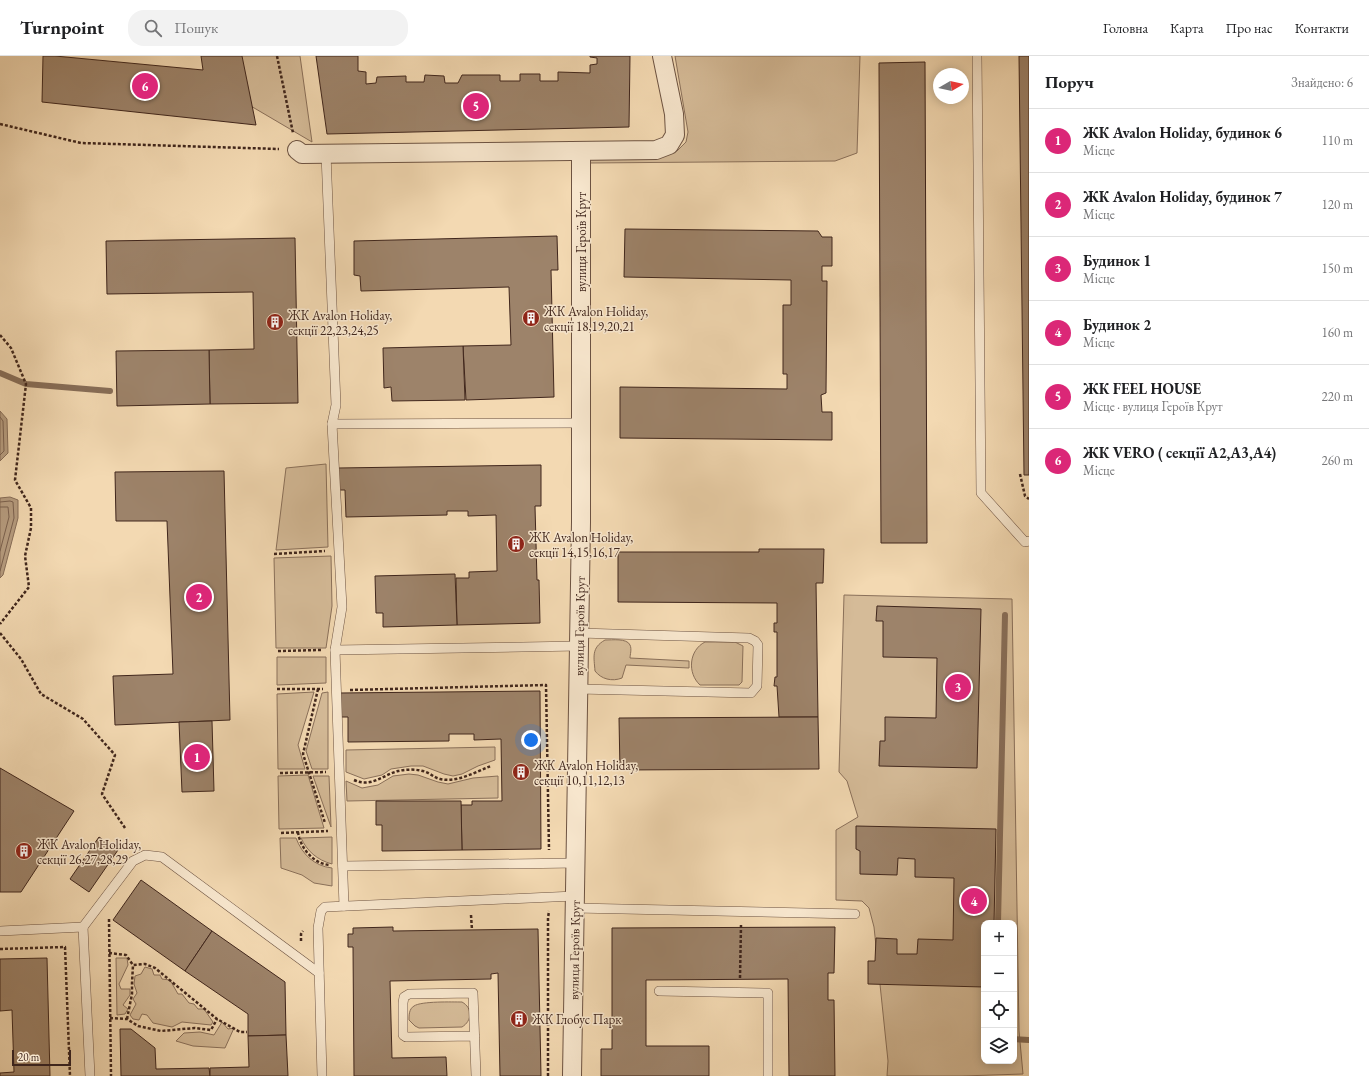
<!DOCTYPE html>
<html lang="uk">
<head>
<meta charset="utf-8">
<style>
  body { margin:0; font-family:"EB Garamond",serif; background:#f2f2f2; color:#202124 }
  .controls { position:absolute; right:12px; bottom:12px; display:grid; overflow:hidden; border-radius:8px; box-shadow:0 2px 10px #0003 }
  .controls button { width:36px; height:36px; display:grid; place-items:center; padding:0; border:0; border-bottom:1px solid #e0e0e0; background:#fff; color:#202124; font:20px sans-serif }
  .compass { position:absolute; left:933px; top:12px; width:36px; height:36px; border-radius:50%; background:#fff; box-shadow:0 2px 10px #0003; rotate:81deg }
  .scale { position:absolute; left:12px; bottom:10px; width:59px; box-sizing:border-box; padding-left:4px; border:2px solid #40261c; border-top:0; font-size:11px; line-height:14px; white-space:nowrap; color:#40261c; -webkit-text-stroke:3px #f7e6cd; paint-order:stroke }
  .you { position:absolute; left:531px; top:684px; width:14px; height:14px; margin:-10px; border:3px solid #fff; border-radius:50%; background:#1a73e8; box-shadow:0 0 0 6px #1a73e833 }
  .badge { display:grid; place-items:center; width:26px; height:26px; border-radius:50%; background:#db2777; color:#fff; font-size:13px; font-weight:700 }
  .pin { position:absolute; translate:-50% -50%; border:2px solid #fff; box-shadow:0 1px 4px #0006 }
  .list { margin:0; padding:0; list-style:none }
  h2 { display:flex; justify-content:space-between; align-items:center; height:52px; margin:0; padding:0 16px; font-size:17px }
  h2 small { font-size:13px; font-weight:400; color:#757577 }
  .list li { display:grid; grid-template-columns:26px 1fr auto; gap:12px; align-items:center; box-sizing:border-box; height:64px; padding:0 16px; border-top:1px solid #e0e0e0 }
  .list b { display:block; font-size:15px; white-space:nowrap }
  .list p { margin:0; font-size:13px; white-space:nowrap; color:#757577 }
  .list em { font-size:13px; font-style:normal; color:#757577 }
  .icon { flex:none; width:22px; height:22px; fill:none; stroke:currentColor; stroke-width:2; stroke-linecap:round; stroke-linejoin:round }
  .map { position:relative; flex:none; width:1029px; height:1020px; overflow:hidden }
  header { display:flex; align-items:center; gap:24px; box-sizing:border-box; height:56px; padding:0 20px; background:#fff; border-bottom:1px solid #e0e0e0 }
  header strong { font-size:19px }
  nav { display:flex; gap:22px; margin-inline-start:auto; font-size:14px }
  .search { width:280px; height:36px; background:#f2f2f2; display:flex; align-items:center; gap:10px; box-sizing:border-box; padding:0 14px; border-radius:16px; color:#757577; font-size:15px }
  main { display:flex }
  aside { flex:1; background:#fff }
  .map>svg:first-child { display:block }
  .green { fill:#d5bb98; stroke:#8a705a; fill-rule:evenodd }
  .water { fill:#b69c7f; stroke:#876d57 }
  .lines { fill:none; stroke-linecap:round; stroke-linejoin:round }
  .shore { stroke:#7b614e; stroke-width:1 }
  .stream { stroke:#876d57; stroke-width:6 }
  .building { fill:#9d836a; stroke:#40261c }
  .service-casing { stroke:#6d5342; stroke-width:10 }
  .minor-casing { stroke:#6d5342; stroke-width:20 }
  .path { stroke:#40261c; stroke-width:2.5; stroke-dasharray:3 2; stroke-linecap:butt }
  .service { stroke:#f7e6cd; stroke-width:9 }
  .minor { stroke:#f7e6cd; stroke-width:18 }
  .labels { text-anchor:middle; stroke-width:3; stroke-linejoin:round; paint-order:stroke }
  .street-label { font-size:13px; fill:#40261c; stroke:#f7e6cd }
  .poi-label { font-size:13px; fill:#40261c; stroke:#f7e6cd; text-anchor:start }
</style>
</head>
<body>
<header>
<strong>Turnpoint</strong>
<div class="search"><svg class="icon" aria-label="search" viewBox="0 0 24 24"><circle cx="10" cy="10" r="6"/><path d="M15 15l6 6"/></svg>Пошук</div>
<nav><a>Головна</a><a>Карта</a><a>Про нас</a><a>Контакти</a></nav>
</header>
<main>
<div class="map">
<svg width="1029" height="1020" viewBox="0 0 1029 1020">
  <rect width="100%" height="100%" fill="#f3d9b2"/>
  <filter id="stains"><feTurbulence type="fractalNoise" baseFrequency=".005" numOctaves="4"/><feColorMatrix values="0 0 0 0 .2 0 0 0 0 .09 0 0 0 0 .02 0 0 0 .5 -.17"/></filter>
  <radialGradient id="worn" r=".72"><stop offset=".6" stop-color="#630" stop-opacity="0"/><stop offset="1" stop-color="#630" stop-opacity=".3"/></radialGradient>
  <g class="green">
    <path d="M232 0H300L312 86 244 46Z"/>
    <path d="M675 0H860L857 97 835 105 588 107V100L667 98 677 95 686 86 688 76Z"/>
    <path d="M326 408 328 491 276 494 286 412Z"/>
    <path d="M331 500 332 550 326 592H276L274 502Z"/>
    <path d="M844 539 1012 543 1019 975 1023 1018 962 1020H887L888 1005 874 871 869 852 862 845 836 844V774L858 761 847 725 839 716ZM984 867H1014V1005H984Z"/>
    <path d="M605 584C612 584 627 582 630 589 632 593 630 599 630 602L689 605V612L626 609 622 622C612 626 601 623 595 615 594 601 591 592 605 584Z"/>
    <path d="M705 586H735L743 590 742 626 739 629H700C687 617 689 594 705 586Z"/>
    <path d="M277 601H326V627L277 629Z"/>
    <path d="M314 636 298 689 305 713H278L277 638Z"/>
    <path d="M328 636V713H312L306 695 322 637Z"/>
    <path d="M495 691V704L478 710 462 718 453 720 444 718 423 710H411L391 713 382 719 364 723 346 716V694Z"/>
    <path d="M409 718 418 719 438 726 448 728 473 722 498 720V742L347 745 346 725 362 732 378 729 393 720Z"/>
    <path d="M308 719 324 772 279 773 278 720Z"/>
    <path d="M313 720H329L331 771Z"/>
    <path d="M332 781V808C317 804 307 795 301 782Z"/>
    <path d="M280 782H296C302 798 314 810 332 812V830L314 827 302 819 281 812Z"/>
    <path d="M116 902H127L128 909 119 928 121 933H130V939L123 949 128 953 125 958 117 959Z"/>
    <path d="M145 911 152 913 154 919H160L162 923 170 924 178 938H182L189 947 194 948 198 953H204L213 966 211 969 182 966 172 971 153 967 147 959 142 958 139 964 133 963 130 959 136 948 133 943 137 937 134 928 135 920 141 918Z"/>
    <path d="M462 946C473 952 472 965 462 971L419 972 415 970 409 964C409 959 409 953 414 950 421 945 453 946 462 946Z"/>
    <path d="M222 966 228 973 234 972 225 992 193 990 176 985 184 977 200 976 214 979Z"/>
  </g>
  <g class="water">
    <path d="M0 355 7 363 8 397 0 405Z"/>
    <path d="M10 441 18 444V462L3 519 0 522V442Z"/>
  </g>
  <g class="lines">
    <g class="shore">
      <path d="M0 361 3 365 4 395 0 399"/>
      <path d="M0 446 10 445 13 446 14 462 0 515"/>
      <path d="M0 451H8L9 461 0 495"/>
    </g>
    <g class="stream">
      <path d="M0 317 26 328 110 335"/>
      <path d="M998 867 1005 559"/>
      <path d="M1014 983 1029 984"/>
    </g>
  </g>
  <g class="building">
    <path d="M43 0H55L203 14 201 0H242L256 69 42 46Z"/>
    <path d="M316 0H358V15L366 16V28L376 27 377 21 406 20V26H424L425 19 444 20 445 27H458L462 19H500V25H520V18H540V25H558V16L590 17V9L597 8V2L590 1V0H630L629 71 327 78Z"/>
    <path d="M1019 0H1029V419H1024Z"/>
    <path d="M925 6 927 487H881L879 7Z"/>
    <path d="M625 173 818 175 822 181H832V210H822V225H827L826 337 821 339 822 356H832V384L620 382V331L787 333V318H783V249H791V224L624 221Z"/>
    <path d="M557 180 558 214H551L554 341 466 344 463 290 511 289 509 231 361 235 360 220 354 219V185Z"/>
    <path d="M295 182 298 347 210 348 209 294 254 293 253 236 107 238 106 185Z"/>
    <path d="M463 290 465 344 392 345 391 331 384 332 383 292Z"/>
    <path d="M209 294 210 348 117 350 116 295Z"/>
    <path d="M541 409V450H535L537 524H539L540 567 457 569 456 522H469V516L497 515 496 459 468 460V455H447V459L346 461 345 434H339L338 412Z"/>
    <path d="M224 415 230 664 115 669 113 620 173 618 167 465H116L115 416Z"/>
    <path d="M759 493H824L823 527H816L818 661H779L777 630H774L775 621H777V576H774V567H777V547L618 546V496H759Z"/>
    <path d="M455 518 457 569 383 571V557H376L375 520Z"/>
    <path d="M877 550 981 553 977 712 879 710 880 685H885V661L936 662 937 602 883 601V565H876Z"/>
    <path d="M540 635 541 793 462 794 461 749H472V745H502L501 683 474 684V678H449V685L348 686V661H340V637Z"/>
    <path d="M818 661 819 713 620 714 619 662Z"/>
    <path d="M212 665 214 735 182 736 179 666Z"/>
    <path d="M0 712 74 755 21 836H0Z"/>
    <path d="M376 745H461L462 794 382 795V769H376Z"/>
    <path d="M856 770 996 773 994 867H984V931L868 928V905H875L876 882 897 883V898H917L918 883 953 884 954 822 915 821V803L898 802 897 819 860 818V795L856 793Z"/>
    <path d="M99 781 118 794 89 836 70 823Z"/>
    <path d="M141 824 212 875 185 915 113 864Z"/>
    <path d="M393 871V875L538 873 541 1020H500L498 917 491 918V923L390 925 392 1002 446 1001 447 1020H354L353 891H348V878H353V872Z"/>
    <path d="M835 871 834 917H828V944H834L835 1020H789L788 923 646 924V990H709V1020H601V993H612V872Z"/>
    <path d="M212 875 285 926 286 979 248 980V958L185 915Z"/>
    <path d="M47 902 50 1020H0V1017L14 1016 12 954 0 955V903Z"/>
    <path d="M120 973H131L155 992 156 1013 209 1012 210 1020H121Z"/>
    <path d="M286 979 288 1020H210V1012L249 1011 248 980Z"/>
  </g>
  <g class="lines">
    <g class="service-casing">
      <g id="service">
        <path d="M977 0 981 437 1025 486 1029 485"/>
        <path d="M326 98 336 349 332 368 342 551 335 594 344 850"/>
        <path d="M332 368 581 367"/>
        <path d="M335 594 579 590"/>
        <path d="M578 633 751 637 757 630 758 589 755 585 749 582 579 577"/>
        <path d="M343 810 576 807"/>
        <path d="M575 852 855 858"/>
        <path d="M83 871 133 805 145 799 162 801 319 917"/>
        <path d="M0 875 83 871 90 1020"/>
        <path d="M659 935 768 937V1020"/>
        <path d="M475 980 406 981 403 979V947L404 941 409 938 473 937 476 1020"/>
        <path d="M322 1020 318 872 321 855 325 851 575 840"/>
      </g>
    </g>
    <g class="minor-casing">
      <g id="minor">
        <path d="M297 94 302 98 656 94 669 89 675 79 674 58 662 0"/>
        <path d="M572 1020 581 466V96"/>
      </g>
    </g>
    <g class="path">
      <path d="M277 0 293 77"/>
      <path d="M0 68 81 87 279 93"/>
      <path d="M0 279 11 292 26 328 15 424 31 452V472L25 500 29 531 0 568"/>
      <path d="M1020 418 1025 440 1029 443"/>
      <path d="M274 498 325 495"/>
      <path d="M0 577 21 603 41 638 83 663 115 699 102 738 125 772"/>
      <path d="M278 595 321 594"/>
      <path d="M277 633H323"/>
      <path d="M318 633 303 698 325 767"/>
      <path d="M350 634 546 629 549 794"/>
      <path d="M280 717 326 716"/>
      <path d="M354 724C371 732 383 719 398 715 407 713 418 713 426 716 431 718 435 722 440 723 457 727 475 716 491 710"/>
      <path d="M298 776C300 791 312 807 329 809"/>
      <path d="M281 777 328 775"/>
      <path d="M471 859 472 874"/>
      <path d="M109 863 111 1020"/>
      <path d="M301 885V878L303 875"/>
      <path d="M0 893 65 891 70 1020"/>
      <path d="M109 897 126 899 133 909 145 908 155 912 217 963 240 976H247"/>
      <path d="M740 922 741 869"/>
      <path d="M110 962 127 963 138 970 161 975 195 972 211 974 217 963"/>
      <path d="M127 963 132 938V927L133 909"/>
      <path d="M548 1020V862L549 855"/>
    </g>
    <use href="#service" class="service"/>
    <use href="#minor" class="minor"/>
  </g>
  <defs>
    <g id="building-disc" transform="scale(0.9)"><circle r="9.5" fill="#8f2418" stroke="#f7e6cd"/><path d="M-4-6H4V6H1V3H-1V6H-4ZM-2.5-4.3h1.7v1.8h-1.7ZM.8-4.3h1.7v1.8H.8ZM-2.5-1h1.7V.8h-1.7ZM.8-1h1.7V.8H.8Z" fill="#fff"/></g>
  </defs>
  <g fill-rule="evenodd">
    <use href="#building-disc" x="531" y="262"/>
    <use href="#building-disc" x="275" y="266"/>
    <use href="#building-disc" x="516" y="488"/>
    <use href="#building-disc" x="521" y="716"/>
    <use href="#building-disc" x="24" y="795"/>
    <use href="#building-disc" x="519" y="963"/>
  </g>
  <g class="labels">
    <g class="street-label">
      <text transform="translate(581 186) rotate(-90)" y="5">вулиця Героїв Крут</text>
      <text transform="translate(579 570) rotate(-89)" y="5">вулиця Героїв Крут</text>
      <text transform="translate(574 894) rotate(-89)" y="5">вулиця Героїв Крут</text>
    </g>
    <g class="poi-label">
      <text x="544" y="260">ЖК Avalon Holiday,<tspan x="544" dy="15">секції 18,19,20,21</tspan></text>
      <text x="288" y="264">ЖК Avalon Holiday,<tspan x="288" dy="15">секції 22,23,24,25</tspan></text>
      <text x="529" y="486">ЖК Avalon Holiday,<tspan x="529" dy="15">секції 14,15,16,17</tspan></text>
      <text x="534" y="714">ЖК Avalon Holiday,<tspan x="534" dy="15">секції 10,11,12,13</tspan></text>
      <text x="37" y="793">ЖК Avalon Holiday,<tspan x="37" dy="15">секції 26,27,28,29</tspan></text>
      <text x="532" y="968">ЖК Глобус Парк</text>
    </g>
  </g>
  <rect width="100%" height="100%" filter="url(#stains)"/>
  <rect width="100%" height="100%" fill="url(#worn)"/>
</svg>
<div class="controls">
<button>+</button>
<button>−</button>
<button><svg class="icon" aria-label="locate" viewBox="0 0 24 24"><circle cx="12" cy="12" r="6"/><path d="M12 2v4M12 18v4M2 12h4M18 12h4"/></svg></button>
<button><svg class="icon" aria-label="layers" viewBox="0 0 24 24"><path d="M12 4l9 5-9 5-9-5zM3 14l9 5 9-5"/></svg></button>
</div>
<svg class="compass" viewBox="-18 -18 36 36"><path d="M0-13l5 13h-10z" fill="#e53935"/><path d="M0 13l5-13h-10z" fill="#757577"/></svg>
<div class="scale">20 m</div>
<div class="you"></div>
<div class="pin badge" style="left:197px;top:701px">1</div>
<div class="pin badge" style="left:199px;top:541px">2</div>
<div class="pin badge" style="left:958px;top:631px">3</div>
<div class="pin badge" style="left:974px;top:845px">4</div>
<div class="pin badge" style="left:476px;top:50px">5</div>
<div class="pin badge" style="left:145px;top:30px">6</div>
</div>
<aside>
<h2>Поруч<small>Знайдено: 6</small></h2>
<ul class="list">
<li><span class="badge">1</span><div><b>ЖК Avalon Holiday, будинок 6</b><p>Місце</p></div><em>110 m</em></li>
<li><span class="badge">2</span><div><b>ЖК Avalon Holiday, будинок 7</b><p>Місце</p></div><em>120 m</em></li>
<li><span class="badge">3</span><div><b>Будинок 1</b><p>Місце</p></div><em>150 m</em></li>
<li><span class="badge">4</span><div><b>Будинок 2</b><p>Місце</p></div><em>160 m</em></li>
<li><span class="badge">5</span><div><b>ЖК FEEL HOUSE</b><p>Місце · вулиця Героїв Крут</p></div><em>220 m</em></li>
<li><span class="badge">6</span><div><b>ЖК VERO ( секції А2,А3,А4)</b><p>Місце</p></div><em>260 m</em></li>
</ul>
</aside>
</main>
</body>
</html>
